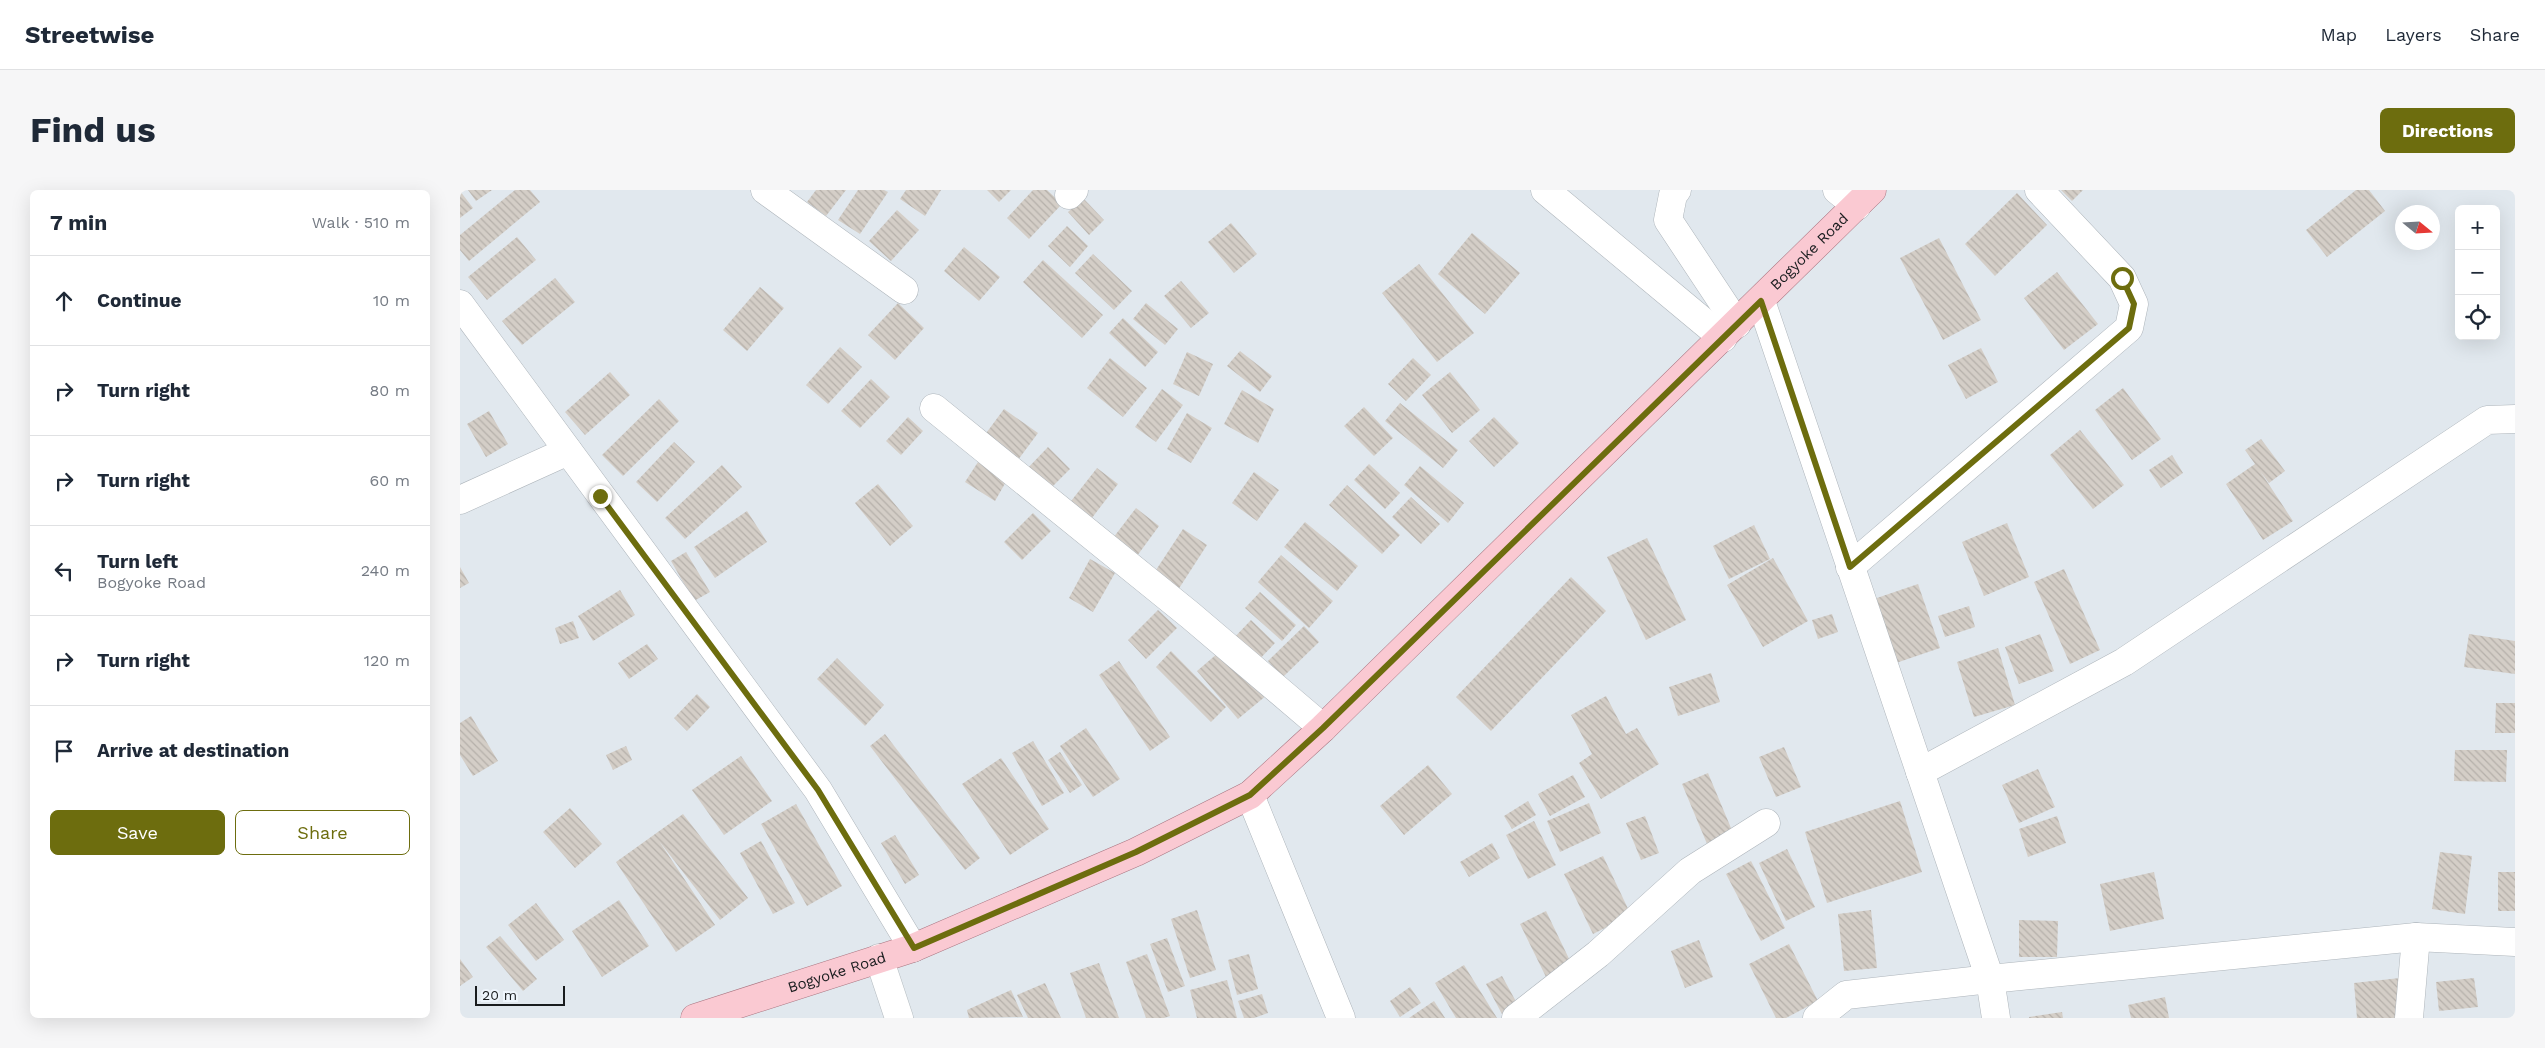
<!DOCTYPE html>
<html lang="en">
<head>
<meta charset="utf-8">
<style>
  body { margin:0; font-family:"Work Sans",sans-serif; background:#f6f6f7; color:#1f2937 }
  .controls { position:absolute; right:15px; top:15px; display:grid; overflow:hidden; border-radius:8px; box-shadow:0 5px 20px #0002 }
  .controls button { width:45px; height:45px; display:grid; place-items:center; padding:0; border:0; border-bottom:1px solid #e0e1e3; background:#fff; color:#1f2937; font:25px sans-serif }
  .compass { position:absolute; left:1935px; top:15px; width:45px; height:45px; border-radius:50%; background:#fff; box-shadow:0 5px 20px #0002; rotate:108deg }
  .scale { position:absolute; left:15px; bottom:12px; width:90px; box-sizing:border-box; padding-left:5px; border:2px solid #191c1e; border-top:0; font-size:14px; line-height:18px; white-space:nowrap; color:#191c1e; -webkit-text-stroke:4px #eef5fc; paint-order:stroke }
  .stop { position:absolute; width:15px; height:15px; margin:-11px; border:4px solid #6d6d0e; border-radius:50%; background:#fff }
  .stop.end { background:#6d6d0e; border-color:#fff; box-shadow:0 1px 5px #0008 }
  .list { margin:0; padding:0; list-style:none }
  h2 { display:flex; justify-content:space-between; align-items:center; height:65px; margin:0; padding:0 20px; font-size:21px }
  h2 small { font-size:16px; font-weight:400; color:#747a83 }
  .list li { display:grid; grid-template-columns:32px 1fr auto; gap:15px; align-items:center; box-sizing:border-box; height:90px; padding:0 20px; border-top:1px solid #e0e1e3 }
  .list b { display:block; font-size:19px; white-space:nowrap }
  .list p { margin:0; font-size:16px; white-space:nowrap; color:#747a83 }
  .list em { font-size:16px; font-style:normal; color:#747a83 }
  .actions { display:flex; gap:10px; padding:15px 20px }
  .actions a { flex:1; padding:11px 0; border:1px solid #6d6d0e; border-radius:8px; text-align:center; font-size:18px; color:#6d6d0e }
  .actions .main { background:#6d6d0e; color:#fff }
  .icon { flex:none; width:28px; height:28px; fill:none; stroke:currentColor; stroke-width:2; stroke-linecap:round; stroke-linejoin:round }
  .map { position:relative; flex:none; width:2055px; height:828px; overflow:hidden; border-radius:8px }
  header { display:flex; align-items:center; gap:30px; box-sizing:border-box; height:70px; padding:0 25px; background:#fff; border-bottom:1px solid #e0e1e3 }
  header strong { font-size:24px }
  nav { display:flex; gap:28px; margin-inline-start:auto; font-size:18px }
  .intro { display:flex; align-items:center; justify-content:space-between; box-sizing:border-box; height:120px; padding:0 30px }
  h1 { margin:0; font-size:35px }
  .button { padding:12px 22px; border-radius:8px; background:#6d6d0e; color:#fff; font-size:18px; font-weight:700 }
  main { display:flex; gap:30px; padding:0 30px }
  aside { flex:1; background:#fff; border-radius:8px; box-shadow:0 5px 20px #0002 }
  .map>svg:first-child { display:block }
  .building { fill:url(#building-back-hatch) }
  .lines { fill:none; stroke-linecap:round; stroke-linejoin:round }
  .minor-casing { stroke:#aeb5bb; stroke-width:29 }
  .major-casing { stroke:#a97580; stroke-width:29 }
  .minor { stroke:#fff; stroke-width:28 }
  .major { stroke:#fac9d2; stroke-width:28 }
  .route { stroke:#6d6d0e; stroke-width:6 }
  .labels { text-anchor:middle; stroke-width:4; stroke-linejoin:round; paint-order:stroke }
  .street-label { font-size:15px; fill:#191c1e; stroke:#eef5fc }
</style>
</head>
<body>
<header>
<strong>Streetwise</strong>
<nav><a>Map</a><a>Layers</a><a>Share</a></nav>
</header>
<div class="intro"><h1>Find us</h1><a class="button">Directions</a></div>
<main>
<aside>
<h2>7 min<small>Walk · 510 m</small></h2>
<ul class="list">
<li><svg class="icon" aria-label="ahead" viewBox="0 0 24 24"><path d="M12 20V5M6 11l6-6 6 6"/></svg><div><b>Continue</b></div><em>10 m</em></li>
<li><svg class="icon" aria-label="right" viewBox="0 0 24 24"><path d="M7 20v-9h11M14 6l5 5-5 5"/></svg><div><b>Turn right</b></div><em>80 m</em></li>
<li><svg class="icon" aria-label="right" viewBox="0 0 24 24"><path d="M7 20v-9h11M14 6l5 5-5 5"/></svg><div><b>Turn right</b></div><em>60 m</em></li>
<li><svg class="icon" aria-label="left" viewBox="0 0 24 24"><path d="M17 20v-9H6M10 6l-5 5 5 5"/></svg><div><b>Turn left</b><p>Bogyoke Road</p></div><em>240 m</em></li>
<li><svg class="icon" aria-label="right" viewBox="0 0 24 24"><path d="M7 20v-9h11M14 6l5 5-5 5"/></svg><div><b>Turn right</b></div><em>120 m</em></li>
<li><svg class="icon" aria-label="arrive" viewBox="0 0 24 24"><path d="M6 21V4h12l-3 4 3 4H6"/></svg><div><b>Arrive at destination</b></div></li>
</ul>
<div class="actions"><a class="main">Save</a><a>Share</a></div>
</aside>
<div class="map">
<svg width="2055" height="828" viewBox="0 0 2055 828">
  <defs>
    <pattern id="building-back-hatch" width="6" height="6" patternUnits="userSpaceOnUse" patternTransform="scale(1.25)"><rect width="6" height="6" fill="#d4cec7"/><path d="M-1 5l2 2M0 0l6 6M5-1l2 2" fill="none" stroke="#b5b0aa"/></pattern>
  </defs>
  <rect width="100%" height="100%" fill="#e1e8ee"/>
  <g class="building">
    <path d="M8 0H32L16 11Z"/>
    <path d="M55 0H70L80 12 9 71 0 60V45Z"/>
    <path d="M356 0H386L366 26 347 12Z"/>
    <path d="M398 0H424L428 2 400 44 378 30Z"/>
    <path d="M446 0H481L465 26 440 9Z"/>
    <path d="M527 0H551L539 12Z"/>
    <path d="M573 0H587L602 14 569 49 547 28Z"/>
    <path d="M1601 0H1623L1612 11Z"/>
    <path d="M1896 0H1909L1925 21 1867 67 1846 40Z"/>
    <path d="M0 1 13 18 0 28Z"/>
    <path d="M1557 3 1587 35 1535 86 1505 54Z"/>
    <path d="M623 8 644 30 629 45 608 22Z"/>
    <path d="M437 20 459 40 431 71 409 51Z"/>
    <path d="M771 33 797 64 774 83 748 52Z"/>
    <path d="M607 36 628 56 610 77 588 56Z"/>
    <path d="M1012 43 1060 83 1025 124 978 84Z"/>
    <path d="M57 47 76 70 27 110 8 87Z"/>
    <path d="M1479 48 1521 130 1483 150 1440 68Z"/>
    <path d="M504 57 540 87 519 111 484 81Z"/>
    <path d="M633 64 672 101 654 120 615 83Z"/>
    <path d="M583 70 643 125 622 148 563 92Z"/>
    <path d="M959 74 1014 143 977 172 922 103Z"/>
    <path d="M1597 82 1638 134 1604 160 1564 108Z"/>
    <path d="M95 88 115 112 62 155 42 131Z"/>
    <path d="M721 91 749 123 731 138 704 106Z"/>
    <path d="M300 97 324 118 287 161 263 140Z"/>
    <path d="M438 113 464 138 435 170 408 145Z"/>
    <path d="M686 113 718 139 705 155 673 129Z"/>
    <path d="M663 128 698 162 685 177 649 143Z"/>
    <path d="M380 157 402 177 368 214 346 195Z"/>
    <path d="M1521 158 1538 192 1506 209 1488 175Z"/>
    <path d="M780 161 812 186 800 202 767 176Z"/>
    <path d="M727 162 753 174 739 206 713 194Z"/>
    <path d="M650 168 687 198 663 227 627 198Z"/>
    <path d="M953 168 971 185 946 211 928 194Z"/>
    <path d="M150 182 170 205 125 245 105 222Z"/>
    <path d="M990 182 1020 220 992 243 962 205Z"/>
    <path d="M411 189 430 207 400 238 381 221Z"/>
    <path d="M1663 198 1701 249 1672 270 1635 220Z"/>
    <path d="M702 199 723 215 696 252 675 237Z"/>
    <path d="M782 200 814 219 798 253 764 234Z"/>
    <path d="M199 209 219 231 163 286 142 265Z"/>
    <path d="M940 213 998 260 983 278 925 231Z"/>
    <path d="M904 217 933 248 914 266 884 236Z"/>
    <path d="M544 219 578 243 558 270 524 246Z"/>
    <path d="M29 221 48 254 26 267 7 234Z"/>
    <path d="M727 223 752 238 731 273 707 259Z"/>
    <path d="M448 227 463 241 441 265 426 251Z"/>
    <path d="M1034 227 1059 253 1034 277 1009 251Z"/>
    <path d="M1620 240 1664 295 1633 319 1590 265Z"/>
    <path d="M1801 249 1825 281 1809 293 1800 281 1833 331 1803 350 1766 294 1795 274 1785 260Z"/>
    <path d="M214 252 235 272 197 312 176 292Z"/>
    <path d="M588 257 610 279 586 303 564 282Z"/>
    <path d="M1712 265 1723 283 1701 298 1689 280Z"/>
    <path d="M518 272 547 290 535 311 505 292Z"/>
    <path d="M909 274 940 303 925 319 894 290Z"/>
    <path d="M262 275 282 297 225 349 205 328Z"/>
    <path d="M960 276 1004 313 988 333 944 295Z"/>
    <path d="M637 278 658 294 625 337 604 320Z"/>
    <path d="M794 282 819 300 797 331 772 313Z"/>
    <path d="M418 294 453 336 430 356 395 313Z"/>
    <path d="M887 295 940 345 922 364 869 315Z"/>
    <path d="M951 307 980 334 961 354 932 327Z"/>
    <path d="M676 318 699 336 677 366 653 348Z"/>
    <path d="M287 321 307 352 255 388 234 357Z"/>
    <path d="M573 323 591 341 562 370 544 352Z"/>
    <path d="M845 332 898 376 877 401 824 357Z"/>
    <path d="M1547 333 1569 387 1524 406 1502 352Z"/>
    <path d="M1294 335 1310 369 1269 389 1253 356Z"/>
    <path d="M723 339 747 355 718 400 694 383Z"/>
    <path d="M1187 348 1226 430 1186 450 1147 367Z"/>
    <path d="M226 362 250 402 234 411 211 371Z"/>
    <path d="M821 365 873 411 849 438 798 392Z"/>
    <path d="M1313 368 1348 431 1303 457 1267 395Z"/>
    <path d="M630 369 655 383 633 422 609 408Z"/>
    <path d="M0 377 9 393 0 398Z"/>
    <path d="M1604 379 1640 460 1610 474 1574 392Z"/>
    <path d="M1111 387 1146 421 1031 541 996 507Z"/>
    <path d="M1458 394 1480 458 1436 473 1414 409Z"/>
    <path d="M160 400 175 425 133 451 118 426Z"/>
    <path d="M800 402 836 435 822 451 785 418Z"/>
    <path d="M1509 416 1515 437 1485 447 1478 426Z"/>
    <path d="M698 420 717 438 686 469 668 450Z"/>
    <path d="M1372 424 1378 442 1358 449 1352 430Z"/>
    <path d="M791 430 815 453 793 476 769 453Z"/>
    <path d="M113 431 119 448 100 454 95 438Z"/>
    <path d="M844 436 859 452 823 487 808 471Z"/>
    <path d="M1580 444 1594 481 1559 494 1545 457Z"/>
    <path d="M2009 444 2055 451V484L2004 477Z"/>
    <path d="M187 454 198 469 169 489 158 473Z"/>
    <path d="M765 457 807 505 778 529 737 481Z"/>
    <path d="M1538 458 1555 515 1514 527 1497 472Z"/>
    <path d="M711 461 766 517 751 532 696 477Z"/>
    <path d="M377 468 424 515 405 536 357 489Z"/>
    <path d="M659 471 710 547 690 561 639 485Z"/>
    <path d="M1251 483 1260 512 1218 526 1209 497Z"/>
    <path d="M237 504 250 517 227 541 214 528Z"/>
    <path d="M1146 506 1166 544 1177 538 1199 574 1141 609 1119 573 1132 564 1111 525Z"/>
    <path d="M2036 513H2055V543H2035Z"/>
    <path d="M11 526 38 571 13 586 0 565V533Z"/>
    <path d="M626 538 660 589 633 607 600 556Z"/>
    <path d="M425 544 520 668 505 680 410 556Z"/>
    <path d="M573 551 604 603 582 616 552 563Z"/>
    <path d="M166 556 172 570 153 580 146 565Z"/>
    <path d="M1324 557 1341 597 1316 607 1299 567Z"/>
    <path d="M1995 560H2047L2046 592 1994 591Z"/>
    <path d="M600 562 622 595 610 603 588 570Z"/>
    <path d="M281 566 312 611 264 645 232 600Z"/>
    <path d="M541 568 589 639 550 665 502 594Z"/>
    <path d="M968 575 992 604 944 645 920 616Z"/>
    <path d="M1578 579 1595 617 1559 633 1542 595Z"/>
    <path d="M1248 583 1276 650 1250 661 1222 594Z"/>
    <path d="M1113 585 1125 607 1090 626 1078 604Z"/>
    <path d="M1068 611 1076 625 1052 639 1044 626Z"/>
    <path d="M1440 611 1462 682 1367 713 1345 642Z"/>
    <path d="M1129 613 1141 643 1100 662 1087 631Z"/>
    <path d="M336 614 382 696 347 716 301 634Z"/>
    <path d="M110 618 142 654 115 678 83 642Z"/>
    <path d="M223 624 288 708 260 730 199 651 255 735 216 762 156 672Z"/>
    <path d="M1185 626 1199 663 1181 670 1166 633Z"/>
    <path d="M1597 626 1606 653 1568 667 1559 639Z"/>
    <path d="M1074 631 1096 675 1068 689 1046 645Z"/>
    <path d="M435 645 459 685 445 694 421 653Z"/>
    <path d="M301 651 335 713 313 724 280 663Z"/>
    <path d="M1032 653 1040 668 1009 687 1000 672Z"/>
    <path d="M1327 659 1355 717 1326 731 1299 673Z"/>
    <path d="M1980 662 2012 666 2005 724 1972 719Z"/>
    <path d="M1143 666 1171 725 1133 744 1104 684Z"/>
    <path d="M1291 671 1325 738 1301 751 1266 684Z"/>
    <path d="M1694 682 1704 729 1650 741 1640 694Z"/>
    <rect x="2038" y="682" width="17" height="39"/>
    <path d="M159 710 189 756 142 787 112 741Z"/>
    <path d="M76 713 104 750 76 771 48 735Z"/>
    <path d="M737 720 756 780 730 788 711 729Z"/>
    <path d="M1411 720 1417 778 1384 781 1378 724Z"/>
    <path d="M1086 721 1113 777 1087 789 1060 734Z"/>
    <path d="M1559 730 1598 731 1597 767H1559Z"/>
    <path d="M40 746 77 789 63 801 26 757Z"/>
    <path d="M707 748 725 796 708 802 690 754Z"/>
    <path d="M1239 750 1253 787 1225 798 1211 761Z"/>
    <path d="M1329 754 1358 811 1326 828H1316L1289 774Z"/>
    <path d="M687 764 710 826 704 828H686L666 772Z"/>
    <path d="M789 764 798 799 777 805 768 770Z"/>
    <path d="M0 769 13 787 0 796Z"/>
    <path d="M639 773 659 828H626L610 783Z"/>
    <path d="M1004 775 1037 828H996L975 793Z"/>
    <path d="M1042 786 1059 817 1043 826 1026 794Z"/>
    <path d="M1940 788 1944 828H1897L1894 793Z"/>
    <path d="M2014 788 2018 817 1979 821 1976 792Z"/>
    <path d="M767 790 777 828H737L730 800Z"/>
    <path d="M585 793 601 828H568L557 805Z"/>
    <path d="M950 797 961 813 940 827 930 811Z"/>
    <path d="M551 800 563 827 509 828 507 820Z"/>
    <path d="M802 804 808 823 794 828H784L778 811Z"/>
    <path d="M1705 807 1709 828H1671L1668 815Z"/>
    <path d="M974 811 985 828H949Z"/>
    <path d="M1602 822 1603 828H1569V827Z"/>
  </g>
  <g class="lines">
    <g class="minor-casing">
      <g id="minor">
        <path d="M305 0 444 100"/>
        <path d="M1085 0 1263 148"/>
        <path d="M1217 0 1213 5 1208 30 1277 134"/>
        <path d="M1377 0 1397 16"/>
        <path d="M609 5 614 0"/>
        <path d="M1301 111 1530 789 1536 828"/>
        <path d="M0 114 358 600 453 758"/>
        <path d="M474 218 730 425 863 538"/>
        <path d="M0 310 108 261"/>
        <path d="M1390 377 1669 138 1674 114 1662 88 1579 0"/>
        <path d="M1460 582 1664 472 2027 230 2055 229"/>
        <path d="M790 605 881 828"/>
        <path d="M419 768 439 828"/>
        <path d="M1056 828 1138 764 1230 681 1306 633"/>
        <path d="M1357 828 1386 805 1530 789 1956 747 2055 752"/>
        <path d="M1949 828 1956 747"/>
      </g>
    </g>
    <g class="major-casing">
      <g id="major">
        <path id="s1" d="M235 828 453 758 676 662 790 605 863 538 1412 0"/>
      </g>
    </g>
    <use href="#minor" class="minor"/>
    <use href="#major" class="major"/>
  </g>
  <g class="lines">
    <path class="route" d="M140 306 358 600 454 758 676 662 790 605 863 538 1301 111 1390 377 1669 138 1674 114 1662 88"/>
  </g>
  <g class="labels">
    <g class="street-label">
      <text dy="5" stroke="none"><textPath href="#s1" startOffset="1379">Bogyoke Road</textPath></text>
      <text dy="5" stroke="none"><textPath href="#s1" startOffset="149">Bogyoke Road</textPath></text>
    </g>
  </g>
</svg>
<div class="controls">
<button>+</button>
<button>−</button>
<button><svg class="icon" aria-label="locate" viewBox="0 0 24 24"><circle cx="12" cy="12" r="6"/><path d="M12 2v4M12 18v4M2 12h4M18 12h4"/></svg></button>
</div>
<svg class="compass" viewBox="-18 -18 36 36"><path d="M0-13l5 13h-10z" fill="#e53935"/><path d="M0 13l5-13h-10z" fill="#747a83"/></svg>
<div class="scale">20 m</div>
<div class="stop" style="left:1662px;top:88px"></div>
<div class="stop end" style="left:140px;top:306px"></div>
</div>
</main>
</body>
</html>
